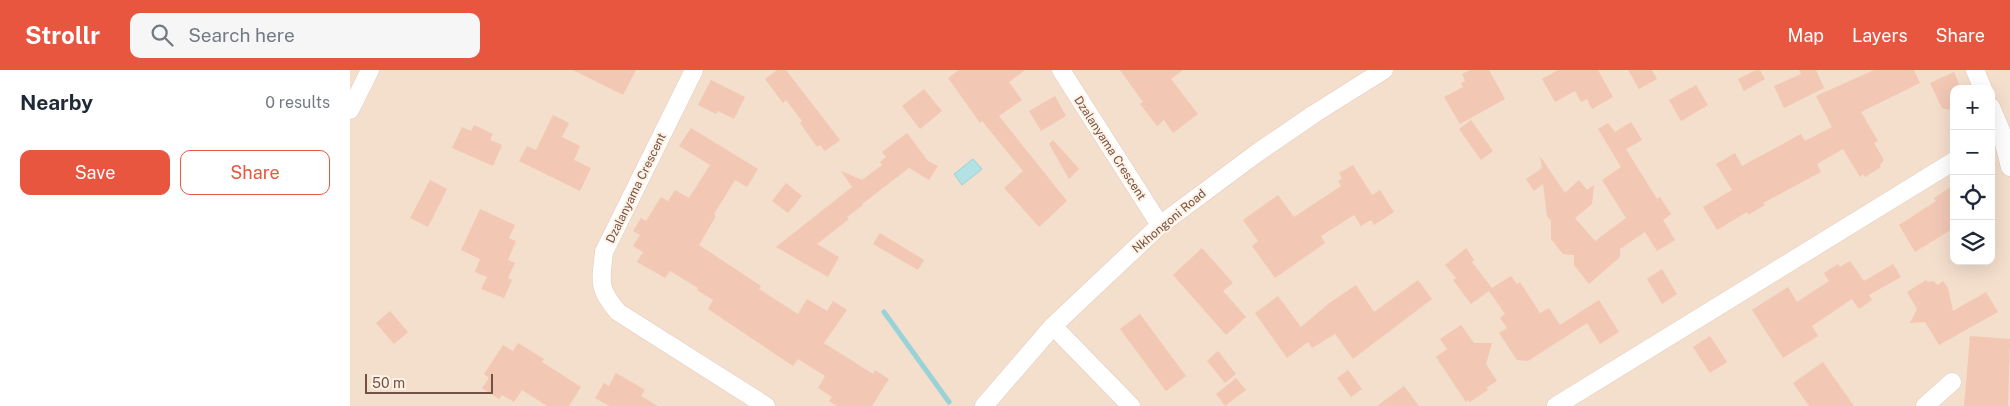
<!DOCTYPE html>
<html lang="en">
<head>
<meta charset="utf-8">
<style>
  body { margin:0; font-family:"Public Sans",sans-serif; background:#f6f6f7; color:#1f2937 }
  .controls { position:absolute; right:15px; top:15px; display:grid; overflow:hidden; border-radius:10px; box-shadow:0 5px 20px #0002 }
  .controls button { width:45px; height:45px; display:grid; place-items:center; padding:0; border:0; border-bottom:1px solid #e0e1e3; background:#fff; color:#1f2937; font:25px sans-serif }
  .scale { position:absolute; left:15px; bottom:12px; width:128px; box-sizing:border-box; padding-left:5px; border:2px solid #725246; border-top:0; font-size:14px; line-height:18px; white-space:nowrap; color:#725246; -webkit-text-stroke:4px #fff2e4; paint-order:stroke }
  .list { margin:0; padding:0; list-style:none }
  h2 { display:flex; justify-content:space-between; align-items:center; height:65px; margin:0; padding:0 20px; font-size:21px }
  h2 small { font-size:16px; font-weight:400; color:#747a83 }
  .actions { display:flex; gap:10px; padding:15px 20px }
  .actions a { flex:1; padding:11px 0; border:1px solid #e9563f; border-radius:10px; text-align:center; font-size:18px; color:#e9563f }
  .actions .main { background:#e9563f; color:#fff }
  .icon { flex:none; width:28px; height:28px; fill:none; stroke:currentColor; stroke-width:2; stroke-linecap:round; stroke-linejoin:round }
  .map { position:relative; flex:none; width:1660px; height:336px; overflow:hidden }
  header { display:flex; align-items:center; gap:30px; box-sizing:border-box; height:70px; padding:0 25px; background:#e9563f; color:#fff }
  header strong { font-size:24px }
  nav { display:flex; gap:28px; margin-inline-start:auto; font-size:18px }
  .search { width:350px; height:45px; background:#f6f6f7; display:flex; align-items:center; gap:12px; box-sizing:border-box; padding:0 18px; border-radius:10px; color:#747a83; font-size:19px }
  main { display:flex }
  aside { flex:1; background:#fff }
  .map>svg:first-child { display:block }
  .residential { fill:#f4decc; fill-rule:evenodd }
  .water { fill:#b3e2e5; stroke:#99d3d7 }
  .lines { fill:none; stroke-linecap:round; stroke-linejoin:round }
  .stream { stroke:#99d3d7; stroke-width:5 }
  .building { fill:#f2c8b5 }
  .street-casing { stroke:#e2cbbd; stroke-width:19 }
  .street { stroke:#fff; stroke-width:18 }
  .labels { text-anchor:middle; stroke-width:4; stroke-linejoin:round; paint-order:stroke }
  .street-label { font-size:12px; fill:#725246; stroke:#fff2e4 }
</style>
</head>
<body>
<header>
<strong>Strollr</strong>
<div class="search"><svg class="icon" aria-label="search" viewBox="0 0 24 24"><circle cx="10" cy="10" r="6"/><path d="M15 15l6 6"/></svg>Search here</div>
<nav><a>Map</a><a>Layers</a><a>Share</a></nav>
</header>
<main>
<aside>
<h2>Nearby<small>0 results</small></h2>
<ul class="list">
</ul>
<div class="actions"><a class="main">Save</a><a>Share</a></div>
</aside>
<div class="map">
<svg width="1660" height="336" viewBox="0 0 1660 336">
  <rect width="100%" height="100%" fill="#fceedd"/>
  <path class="residential" d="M0 0H1660V336H0ZM1604 19H1641V191H1604Z"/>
  <path class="water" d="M623 89 632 99 612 115 604 104Z"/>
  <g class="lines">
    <path class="stream" d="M534 242 599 332"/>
  </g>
  <g class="building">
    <path d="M223 0H286L273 25Z"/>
    <path d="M427 0H436L490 70 475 81 470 75 467 77 450 53 452 51 436 30 433 33 415 9Z"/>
    <path d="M609 0H675L659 12 672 30 649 46 717 131 689 157 654 118 673 101 632 51 630 53 598 8Z"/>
    <path d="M770 0H833L821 9 848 44 823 63 814 50 807 56 790 34 793 32Z"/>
    <path d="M1120 0H1139L1155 29 1110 54 1094 27 1113 17 1111 13 1115 11 1112 4Z"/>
    <path d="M1208 0H1248L1263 27 1242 39 1237 29 1231 32 1225 21 1205 32 1192 9Z"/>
    <path d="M1278 0H1302L1307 9 1289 19Z"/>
    <path d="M1406 0H1410L1415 9 1394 21 1388 9Z"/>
    <path d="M1449 0H1466L1474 18 1434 38 1424 16 1451 4Z"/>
    <path d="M1524 0H1564L1570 13 1511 42 1528 71 1524 73 1534 90 1530 95 1531 97 1515 107 1513 104 1510 107 1493 79 1467 94 1471 102 1413 133 1415 135 1398 145 1397 142 1367 160 1353 137 1382 120 1366 94 1385 83 1392 96 1451 64 1455 71 1482 57 1466 26Z"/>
    <path d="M1604 2 1611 19H1604V41L1592 38 1580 13Z"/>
    <path d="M361 10 395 27 384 49 368 41 366 44 348 35Z"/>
    <path d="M1346 15 1358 35 1331 51 1319 30Z"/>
    <path d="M574 19 592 41 570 59 552 36Z"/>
    <path d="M705 26 716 46 691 61 679 41Z"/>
    <path d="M203 45 219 53 212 67 230 76 224 90 241 98 230 121 169 91 177 76 186 80Z"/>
    <path d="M1121 50 1143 81 1131 90 1109 59Z"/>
    <path d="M1281 52 1292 70 1276 79 1307 129 1310 127 1321 144 1313 150 1325 170 1307 181 1295 162 1270 179V187L1239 214 1224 195V185L1213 184 1201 169V151L1197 146 1193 114 1184 121 1176 109 1192 98 1190 86 1215 123 1229 110 1237 120 1244 115 1242 134 1225 148 1245 171 1276 148 1252 110 1271 97 1248 59 1258 53 1265 62Z"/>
    <path d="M124 55 143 64 140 70 152 75 143 96 102 78 112 57 121 61Z"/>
    <path d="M341 58 408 99 397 117 385 110 364 144 366 146 349 175 411 216 409 219 448 244 457 229 477 241 483 231 497 240 474 273 523 304 525 300 539 309 522 336H487L479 331 482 327 468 318 475 306 448 289 443 296 358 239 363 230 347 220 348 218 320 201 315 208 287 192 293 182 283 176 290 165 283 161 291 148 296 151 311 127 318 131 325 120 339 128 360 95 329 76Z"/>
    <path d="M557 63 578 91 588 96 579 110 559 98 512 134 513 135 497 147 499 149 467 174 489 187 478 207 426 177 502 117 491 101 512 110 532 95 530 92 536 87 532 82Z"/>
    <path d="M703 70 729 99 719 109 699 74Z"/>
    <path d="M1003 95 1022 125 1030 120 1044 142 1024 155 1021 150 1011 156 1004 145 971 166 975 173 925 208 902 176 908 171 893 150 928 125 944 147 991 116 988 111 992 108 989 103Z"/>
    <path d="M80 110 97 119 78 157 60 148Z"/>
    <path d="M436 113 452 126 438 143 422 131Z"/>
    <path d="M1604 115V158L1565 182 1549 155 1586 131 1584 128Z"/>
    <path d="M130 139 165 155 159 168 166 171 158 190 165 193 158 208 162 210 154 228 131 219 137 207 125 202 130 189 111 180Z"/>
    <path d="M530 163 574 190 568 200 523 174Z"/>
    <path d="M852 178 883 213 873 221 896 247 876 265 823 205Z"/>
    <path d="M1116 178 1124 190 1122 192 1142 218 1161 206 1167 214 1170 212 1190 243 1199 238 1210 255 1249 230 1269 262 1250 274 1237 253 1178 291 1167 290 1149 263 1157 258 1150 248 1155 244 1139 221 1121 234 1103 210 1106 208 1095 195Z"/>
    <path d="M1500 191 1514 211 1543 194 1551 207 1519 225 1522 230 1509 239 1502 229 1462 256 1468 266 1433 288 1402 240 1438 217 1447 232 1479 211 1474 203 1488 194 1490 197Z"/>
    <path d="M1312 199 1327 224 1312 234 1297 209Z"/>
    <path d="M1068 210 1082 229 1003 289 985 264 962 278 958 272 937 288 905 243 928 226 951 257 978 234 1006 215 1024 242Z"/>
    <path d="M1576 210 1578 212 1583 211 1588 215 1593 211 1598 218 1603 241 1636 222 1648 242 1589 275 1575 252 1560 253 1567 239 1557 222Z"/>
    <path d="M40 241 58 262 44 274 26 253Z"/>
    <path d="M790 244 836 306 816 321 770 259Z"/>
    <path d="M1111 255 1124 273H1142L1136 294 1147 311 1136 318 1138 320 1120 332 1118 330 1116 332 1086 287 1097 279 1090 269Z"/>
    <path d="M1360 266 1377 292 1360 303 1343 277Z"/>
    <path d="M1620 266 1660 269 1658 336H1614Z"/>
    <path d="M168 273 194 289 192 292 231 317 219 336H197L172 320 164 332 152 325 149 329 132 318 139 308 134 304 153 275 163 281Z"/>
    <path d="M868 281 886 304 875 313 857 291Z"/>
    <path d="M1473 292 1504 336H1459L1443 313Z"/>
    <path d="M998 300 1012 319 1001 327 987 308Z"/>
    <path d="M266 303 295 320 291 326 308 336H259L245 328 254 313 259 316Z"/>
    <path d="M886 308 896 320 875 336 866 324Z"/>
    <path d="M1054 316 1069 336H1027Z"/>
  </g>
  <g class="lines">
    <g class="street-casing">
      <g id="street">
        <path d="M344 0 254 182C251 212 247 217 268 242L416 336"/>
        <path d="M711 0 810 155"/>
        <path d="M1625 0 1633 19"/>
        <path d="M1641 37 1651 61 1660 97"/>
        <path d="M0 40 20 0"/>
        <path d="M703 256 781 336"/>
        <path d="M634 336 703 256 810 155 907 83 964 44 1034 0"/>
        <path d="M1206 336 1604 91"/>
        <path d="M1575 336 1602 312"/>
      </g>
    </g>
    <use href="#street" class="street"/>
  </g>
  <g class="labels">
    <g class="street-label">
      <text transform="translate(760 78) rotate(57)" y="4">Dzalanyama Crescent</text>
      <text transform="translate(286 118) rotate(-64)" y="4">Dzalanyama Crescent</text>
      <text transform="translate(819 151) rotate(-40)" y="4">Nkhongoni Road</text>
    </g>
  </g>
</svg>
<div class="controls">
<button>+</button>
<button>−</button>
<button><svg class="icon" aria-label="locate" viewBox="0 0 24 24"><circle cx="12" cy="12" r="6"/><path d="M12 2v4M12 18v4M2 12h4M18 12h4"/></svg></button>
<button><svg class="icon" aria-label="layers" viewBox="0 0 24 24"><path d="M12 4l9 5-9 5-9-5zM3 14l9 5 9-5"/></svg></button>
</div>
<div class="scale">50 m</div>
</div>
</main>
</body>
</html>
